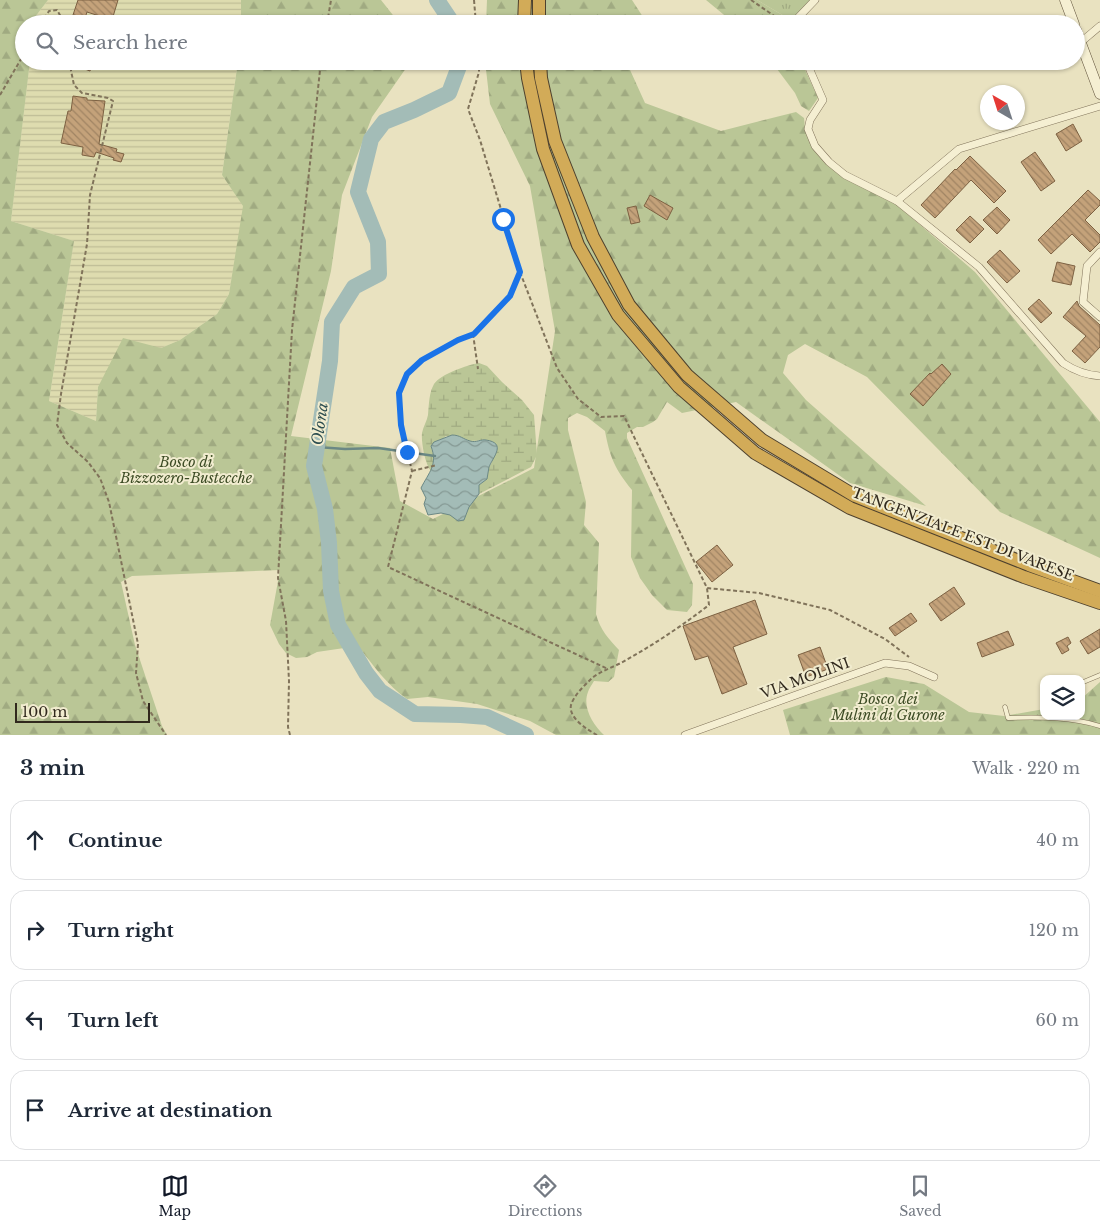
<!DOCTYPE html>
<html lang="en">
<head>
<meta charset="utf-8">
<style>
  body { margin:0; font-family:"Libre Baskerville",serif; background:#f2f2f3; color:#1f2937 }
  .controls { position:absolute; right:15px; bottom:15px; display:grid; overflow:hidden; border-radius:10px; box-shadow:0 1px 4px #0004 }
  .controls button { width:45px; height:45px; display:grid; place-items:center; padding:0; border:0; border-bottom:1px solid #e0e1e3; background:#fff; color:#1f2937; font:25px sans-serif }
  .compass { position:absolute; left:980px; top:85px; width:45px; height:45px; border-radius:50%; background:#fff; box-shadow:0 1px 4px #0004; rotate:321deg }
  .scale { position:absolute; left:15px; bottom:12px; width:135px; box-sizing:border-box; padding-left:5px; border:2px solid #31291d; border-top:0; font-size:14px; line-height:18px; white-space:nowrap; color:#31291d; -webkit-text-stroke:4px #f1eccf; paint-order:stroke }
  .stop { position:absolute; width:15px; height:15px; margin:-11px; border:4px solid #1a73e8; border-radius:50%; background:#fff }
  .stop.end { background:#1a73e8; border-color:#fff; box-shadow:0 1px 5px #0008 }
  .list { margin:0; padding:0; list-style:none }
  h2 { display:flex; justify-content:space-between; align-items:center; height:65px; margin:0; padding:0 20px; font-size:21px }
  h2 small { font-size:16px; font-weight:400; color:#747a83 }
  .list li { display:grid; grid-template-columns:32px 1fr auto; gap:15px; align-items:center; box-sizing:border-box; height:80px; margin:0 10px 10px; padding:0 10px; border:1px solid #e0e1e3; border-radius:15px }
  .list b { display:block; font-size:19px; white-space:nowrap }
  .list em { font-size:16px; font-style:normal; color:#747a83 }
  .icon { flex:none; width:28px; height:28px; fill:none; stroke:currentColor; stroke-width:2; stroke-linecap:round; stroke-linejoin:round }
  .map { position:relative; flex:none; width:1100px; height:735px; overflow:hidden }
  .search { position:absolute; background:#fff; box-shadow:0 1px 4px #0004; left:15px; right:15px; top:15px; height:55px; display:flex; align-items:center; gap:12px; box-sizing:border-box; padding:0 18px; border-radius:28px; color:#747a83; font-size:19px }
  .sheet { height:425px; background:#fff }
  nav { display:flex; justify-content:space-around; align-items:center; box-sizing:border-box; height:70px; border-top:1px solid #e0e1e3; background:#fff; font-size:14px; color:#747a83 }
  nav a { display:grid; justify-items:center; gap:2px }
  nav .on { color:#111827 }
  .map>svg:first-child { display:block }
  .farmland { fill:url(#farmland-rules) }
  .grass { fill:url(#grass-tufts) }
  .forest { fill:url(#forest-firs) }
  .wetland { fill:url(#wetland-marsh) }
  .water { fill:url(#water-waves); stroke:#6b8885 }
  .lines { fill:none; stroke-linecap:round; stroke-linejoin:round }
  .stream { stroke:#6b8885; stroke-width:2.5 }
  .river { stroke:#a3bcb7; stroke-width:16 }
  .building { fill:url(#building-back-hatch); stroke:#7d6142 }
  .lane-casing { stroke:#80735a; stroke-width:5 }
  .street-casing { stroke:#80735a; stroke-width:8 }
  .secondary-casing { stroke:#62543d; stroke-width:11 }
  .highway-casing { stroke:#4e412e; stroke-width:14 }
  .path { stroke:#80735a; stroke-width:2; stroke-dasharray:4 2.5; stroke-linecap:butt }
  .lane { stroke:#f5efd2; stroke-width:4 }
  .street { stroke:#f5efd2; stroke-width:7 }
  .secondary { stroke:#f5efd2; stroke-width:10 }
  .highway { stroke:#d2ab58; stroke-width:12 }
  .route { stroke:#1a73e8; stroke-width:6 }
  .labels { text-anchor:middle; stroke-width:4; stroke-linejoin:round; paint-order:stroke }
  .park-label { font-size:14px; font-style:italic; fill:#3d4c25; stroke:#f1eccf }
  .street-label { font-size:14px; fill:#31291d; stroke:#f1eccf }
  .water-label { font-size:15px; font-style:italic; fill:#2d4e50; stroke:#f1eccf }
</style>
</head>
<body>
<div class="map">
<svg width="1100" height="735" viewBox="0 0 1100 735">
  <defs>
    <pattern id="farmland-rules" width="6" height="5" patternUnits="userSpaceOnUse" patternTransform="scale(1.25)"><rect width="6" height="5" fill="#dedcaf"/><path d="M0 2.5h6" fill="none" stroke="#bfbd96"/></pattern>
    <pattern id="grass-tufts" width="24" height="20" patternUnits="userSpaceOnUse" patternTransform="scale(1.25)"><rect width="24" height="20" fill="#bac696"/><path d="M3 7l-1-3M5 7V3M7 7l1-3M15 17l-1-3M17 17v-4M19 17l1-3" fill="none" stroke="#a0aa81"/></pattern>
    <pattern id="forest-firs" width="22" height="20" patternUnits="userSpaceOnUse" patternTransform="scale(1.25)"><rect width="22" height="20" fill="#bac696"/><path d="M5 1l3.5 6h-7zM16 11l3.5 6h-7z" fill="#a0aa81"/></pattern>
    <pattern id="wetland-marsh" width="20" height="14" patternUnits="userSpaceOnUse" patternTransform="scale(1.25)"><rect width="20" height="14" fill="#bac696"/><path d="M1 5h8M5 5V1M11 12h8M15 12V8" fill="none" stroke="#a0aa81"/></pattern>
    <pattern id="water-waves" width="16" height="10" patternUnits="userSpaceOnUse" patternTransform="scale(1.25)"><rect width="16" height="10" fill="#a3bcb7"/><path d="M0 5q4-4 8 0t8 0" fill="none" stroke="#859994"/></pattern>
    <pattern id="building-back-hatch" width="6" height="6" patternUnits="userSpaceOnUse" patternTransform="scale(1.25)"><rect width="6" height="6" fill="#c4a27a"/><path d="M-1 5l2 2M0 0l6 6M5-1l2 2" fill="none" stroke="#a08463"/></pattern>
  </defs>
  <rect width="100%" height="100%" fill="#e9e2c0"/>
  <g class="farmland">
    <path d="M48 0H241V24H34L35 17Z"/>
    <path d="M30 61H238L222 175 244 206 229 294 217 314 180 340 161 348 98 387 96 421 49 401 74 241 11 221Z"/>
  </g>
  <path class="grass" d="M757 0H810L791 20Z"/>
  <g class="forest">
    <path d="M0 0H48L35 17 34 24H24V61H30L11 221 74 241 49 401 96 421 98 387 123 338 161 348 180 340 217 314 229 294 243 206 222 175 238 61H411L372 117 342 195 331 271 291 436 390 448 400 501 433 519 534 468 555 331 530 186 490 104 485 61H626L645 103 721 131 796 112 804 118 805 128 844 177 897 205 975 272 1100 422V558L1000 512 867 377 805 344 788 355 783 373 806 400 926 506 850 483 736 402 682 413 667 402 657 419 653 422 643 427H637L627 433V438L693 584 692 605 687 612 667 610 652 595 640 578 631 557 632 490C615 469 610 458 605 431L587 417 577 413 568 418V430L586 502 584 525 599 543 596 614C600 630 609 639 619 650L614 677 608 682 594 681C592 685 589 688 588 692 582 707 593 725 604 735H556L530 721 477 704 428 697 407 699C387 685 373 665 358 646L317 652 307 657 296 658 286 653 279 644 270 625 280 570 132 576 121 582 135 645 162 726 167 735H0Z"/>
    <path d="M241 0H381L400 24H241Z"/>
    <path d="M487 0H632L643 17V24H486Z"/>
    <path d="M706 0H757L791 20 789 24H735Z"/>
    <path d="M771 61H801L818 98 809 111 801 106 795 93Z"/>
    <path d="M886 677 924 684 969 712 1004 716 1044 709V716H1081V699L1100 682V735H790L783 710Z"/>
  </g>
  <path class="wetland" d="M479 363 487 366 502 382 522 400 534 415 537 455 531 467 479 494V485L487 479 488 469 492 462 488 440 470 441 446 436 442 440 434 442 435 456 431 471C425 464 421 442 422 433 423 427 427 421 428 415 429 404 429 393 434 384 441 374 467 365 479 363Z"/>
  <path class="water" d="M452 435C460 435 463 439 470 441 476 443 481 439 486 440 507 443 493 457 489 467 488 471 488 475 487 479L479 485V494L469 507 464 520 458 521 450 515 441 513 428 515 424 504 426 498 421 488C429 472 438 465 431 446L434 442Z"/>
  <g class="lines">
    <path class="stream" d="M317 447 345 449 378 448 435 456"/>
    <g class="river">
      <path d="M437 0 453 24"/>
      <path d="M461 61 449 93 414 110 384 122 371 139 358 192 378 242 379 274 354 287 332 322 330 361 314 466 325 509 329 543 331 591 338 625 366 673 380 691 415 714 461 715 487 717 526 735"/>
    </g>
  </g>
  <g class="building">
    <path d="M78 0H118L112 20 87 12 83 24H70Z"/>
    <path d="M64 61H93L90 71Z"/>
    <path d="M73 96 87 98V100L105 101 99 144 117 149 116 152 124 154 121 162 113 160 114 158 96 152 94 157 82 155 83 147 61 143 68 111H71Z"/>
    <path d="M1073 124 1082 141 1066 151 1056 134Z"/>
    <path d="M1035 152 1055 181 1041 191 1021 162Z"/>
    <path d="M970 156 1006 191 994 203 971 180 935 218 921 205 955 169 956 170Z"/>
    <path d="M1088 190 1100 201V205L1085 220 1100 235V242L1090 252 1072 234 1051 254 1038 240Z"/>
    <path d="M650 195 673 208 667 220 644 206Z"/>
    <path d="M636 206 640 222 631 224 627 208Z"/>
    <path d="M997 207 1010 220 997 234 983 220Z"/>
    <path d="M970 216 984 229 970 243 956 230Z"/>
    <path d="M1000 250 1020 271 1007 283 987 262Z"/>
    <path d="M1057 262 1075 266 1071 285 1052 281Z"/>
    <path d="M1039 299 1052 313 1041 323 1028 309Z"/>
    <path d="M1077 301 1079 306 1100 325V347L1085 363 1072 351 1086 336 1063 317Z"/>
    <path d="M942 364 951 374 923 406 910 394 930 373 931 374Z"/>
    <path d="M717 545 733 565 712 582 696 562Z"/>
    <path d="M954 587 965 604 941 621 929 604Z"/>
    <path d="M755 600 767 634 733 647 747 684 722 694 708 656 695 660 683 626Z"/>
    <path d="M911 613 917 621 895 636 889 628Z"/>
    <path d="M1100 629V647L1088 654 1080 641Z"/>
    <path d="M1008 631 1014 645 982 657 977 643Z"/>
    <path d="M1068 637 1071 643 1067 646 1069 650 1062 654 1056 643Z"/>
    <path d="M820 647 828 669 806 677 798 655Z"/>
  </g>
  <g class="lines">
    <g class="lane-casing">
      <g id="lane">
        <path d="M1081 683 1100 675"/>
        <path d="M1005 707 1008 718C1039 717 1071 717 1100 726"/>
      </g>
    </g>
    <g class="street-casing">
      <g id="street">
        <path d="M792 24 815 0"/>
        <path d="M1081 42 1100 26"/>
        <path d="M806 61 823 100 810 120 808 129 815 146 829 162 845 175 897 201 979 267 1063 363C1075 371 1085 375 1100 376"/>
        <path d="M897 201 959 149 1100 106"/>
        <path d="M1100 252 1087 266 1083 302 1100 317"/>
        <path d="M685 735 885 663 909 666 934 677"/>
      </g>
    </g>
    <g class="secondary-casing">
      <g id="secondary">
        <path d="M1065 0 1074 24"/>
        <path d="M1076 30 1100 94"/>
      </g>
    </g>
    <g class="highway-casing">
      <g id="highway">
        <path d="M524 24 525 0"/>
        <path d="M539 24V0"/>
        <path d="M526 61 528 78 543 149 578 245 618 315 679 387 755 453 850 508 1024 577 1100 603"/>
        <path d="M540 61 541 78 555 141 593 237 629 305 687 375 762 440 855 496 1029 565 1100 591"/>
      </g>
    </g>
    <g class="path">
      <path d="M474 0 476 24"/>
      <path d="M751 0 786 24"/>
      <path d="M41 24 49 11 57 10 61 17 60 24"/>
      <path d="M327 24 331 0"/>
      <path d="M69 61 74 85 82 93 108 98 113 101 90 195 87 244 61 394 57 425 67 443 88 462 100 478 109 502 138 644 136 673 143 701 166 735"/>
      <path d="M479 61V72L468 109 480 140 520 272 557 368 578 399 601 417 624 416 707 588 759 593 830 610 885 639 909 657"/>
      <path d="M0 95 24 54"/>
      <path d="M519 272 509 296 473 334 458 340 422 360 407 374 399 393 401 425 412 471 388 567 608 669"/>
      <path d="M473 334 478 369"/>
      <path d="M412 471 437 465"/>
      <path d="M290 735 288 727 289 681 286 621 278 578 292 330 321 61"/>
      <path d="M597 735C588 730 568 718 571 705 574 695 585 685 592 678 602 670 615 667 626 660 655 644 683 625 709 605L707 588"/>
    </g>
    <use href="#lane" class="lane"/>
    <use href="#street" class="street"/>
    <use href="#secondary" class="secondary"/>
    <use href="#highway" class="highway"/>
  </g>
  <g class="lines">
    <path class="route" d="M407 452 401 425 399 393 407 374 422 360 458 340 474 334 510 296 520 272 503 219"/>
  </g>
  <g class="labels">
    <g class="park-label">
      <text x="186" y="467">Bosco di<tspan x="186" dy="16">Bizzozero-Bustecche</tspan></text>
      <text x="888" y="704">Bosco dei<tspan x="888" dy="16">Mulini di Gurone</tspan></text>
    </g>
    <g class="street-label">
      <text transform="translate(963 534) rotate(21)" y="5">TANGENZIALE EST DI VARESE</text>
      <text transform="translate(805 678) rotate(-20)" y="5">VIA MOLINI</text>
    </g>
    <g class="water-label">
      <text transform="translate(320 424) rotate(-82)" y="5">Olona</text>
    </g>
  </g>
</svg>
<div class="controls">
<button><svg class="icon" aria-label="layers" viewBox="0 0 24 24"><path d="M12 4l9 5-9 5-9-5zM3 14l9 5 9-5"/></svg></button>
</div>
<svg class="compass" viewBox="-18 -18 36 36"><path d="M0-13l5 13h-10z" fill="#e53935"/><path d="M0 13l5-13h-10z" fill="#747a83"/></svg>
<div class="scale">100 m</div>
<div class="stop" style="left:503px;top:219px"></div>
<div class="stop end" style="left:407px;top:452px"></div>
<div class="search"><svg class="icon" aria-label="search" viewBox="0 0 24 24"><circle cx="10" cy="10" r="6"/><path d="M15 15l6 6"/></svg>Search here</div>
</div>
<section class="sheet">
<h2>3 min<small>Walk · 220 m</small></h2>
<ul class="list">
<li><svg class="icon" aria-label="ahead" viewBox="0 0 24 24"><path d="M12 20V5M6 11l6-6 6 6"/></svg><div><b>Continue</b></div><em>40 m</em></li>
<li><svg class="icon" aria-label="right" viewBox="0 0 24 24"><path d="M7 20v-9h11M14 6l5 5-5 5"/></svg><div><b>Turn right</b></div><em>120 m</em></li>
<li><svg class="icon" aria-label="left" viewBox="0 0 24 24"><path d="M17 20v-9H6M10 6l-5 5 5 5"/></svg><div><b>Turn left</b></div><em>60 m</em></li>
<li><svg class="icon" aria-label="arrive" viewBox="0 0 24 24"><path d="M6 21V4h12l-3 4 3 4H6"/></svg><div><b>Arrive at destination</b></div></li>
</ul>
</section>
<nav>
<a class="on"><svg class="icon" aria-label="map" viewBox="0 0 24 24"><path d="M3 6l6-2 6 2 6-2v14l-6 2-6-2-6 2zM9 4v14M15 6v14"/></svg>Map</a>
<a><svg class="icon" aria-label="directions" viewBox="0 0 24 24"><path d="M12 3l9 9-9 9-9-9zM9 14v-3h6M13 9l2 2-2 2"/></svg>Directions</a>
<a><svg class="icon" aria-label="saved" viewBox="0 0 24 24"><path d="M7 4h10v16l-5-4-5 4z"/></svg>Saved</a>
</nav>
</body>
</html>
